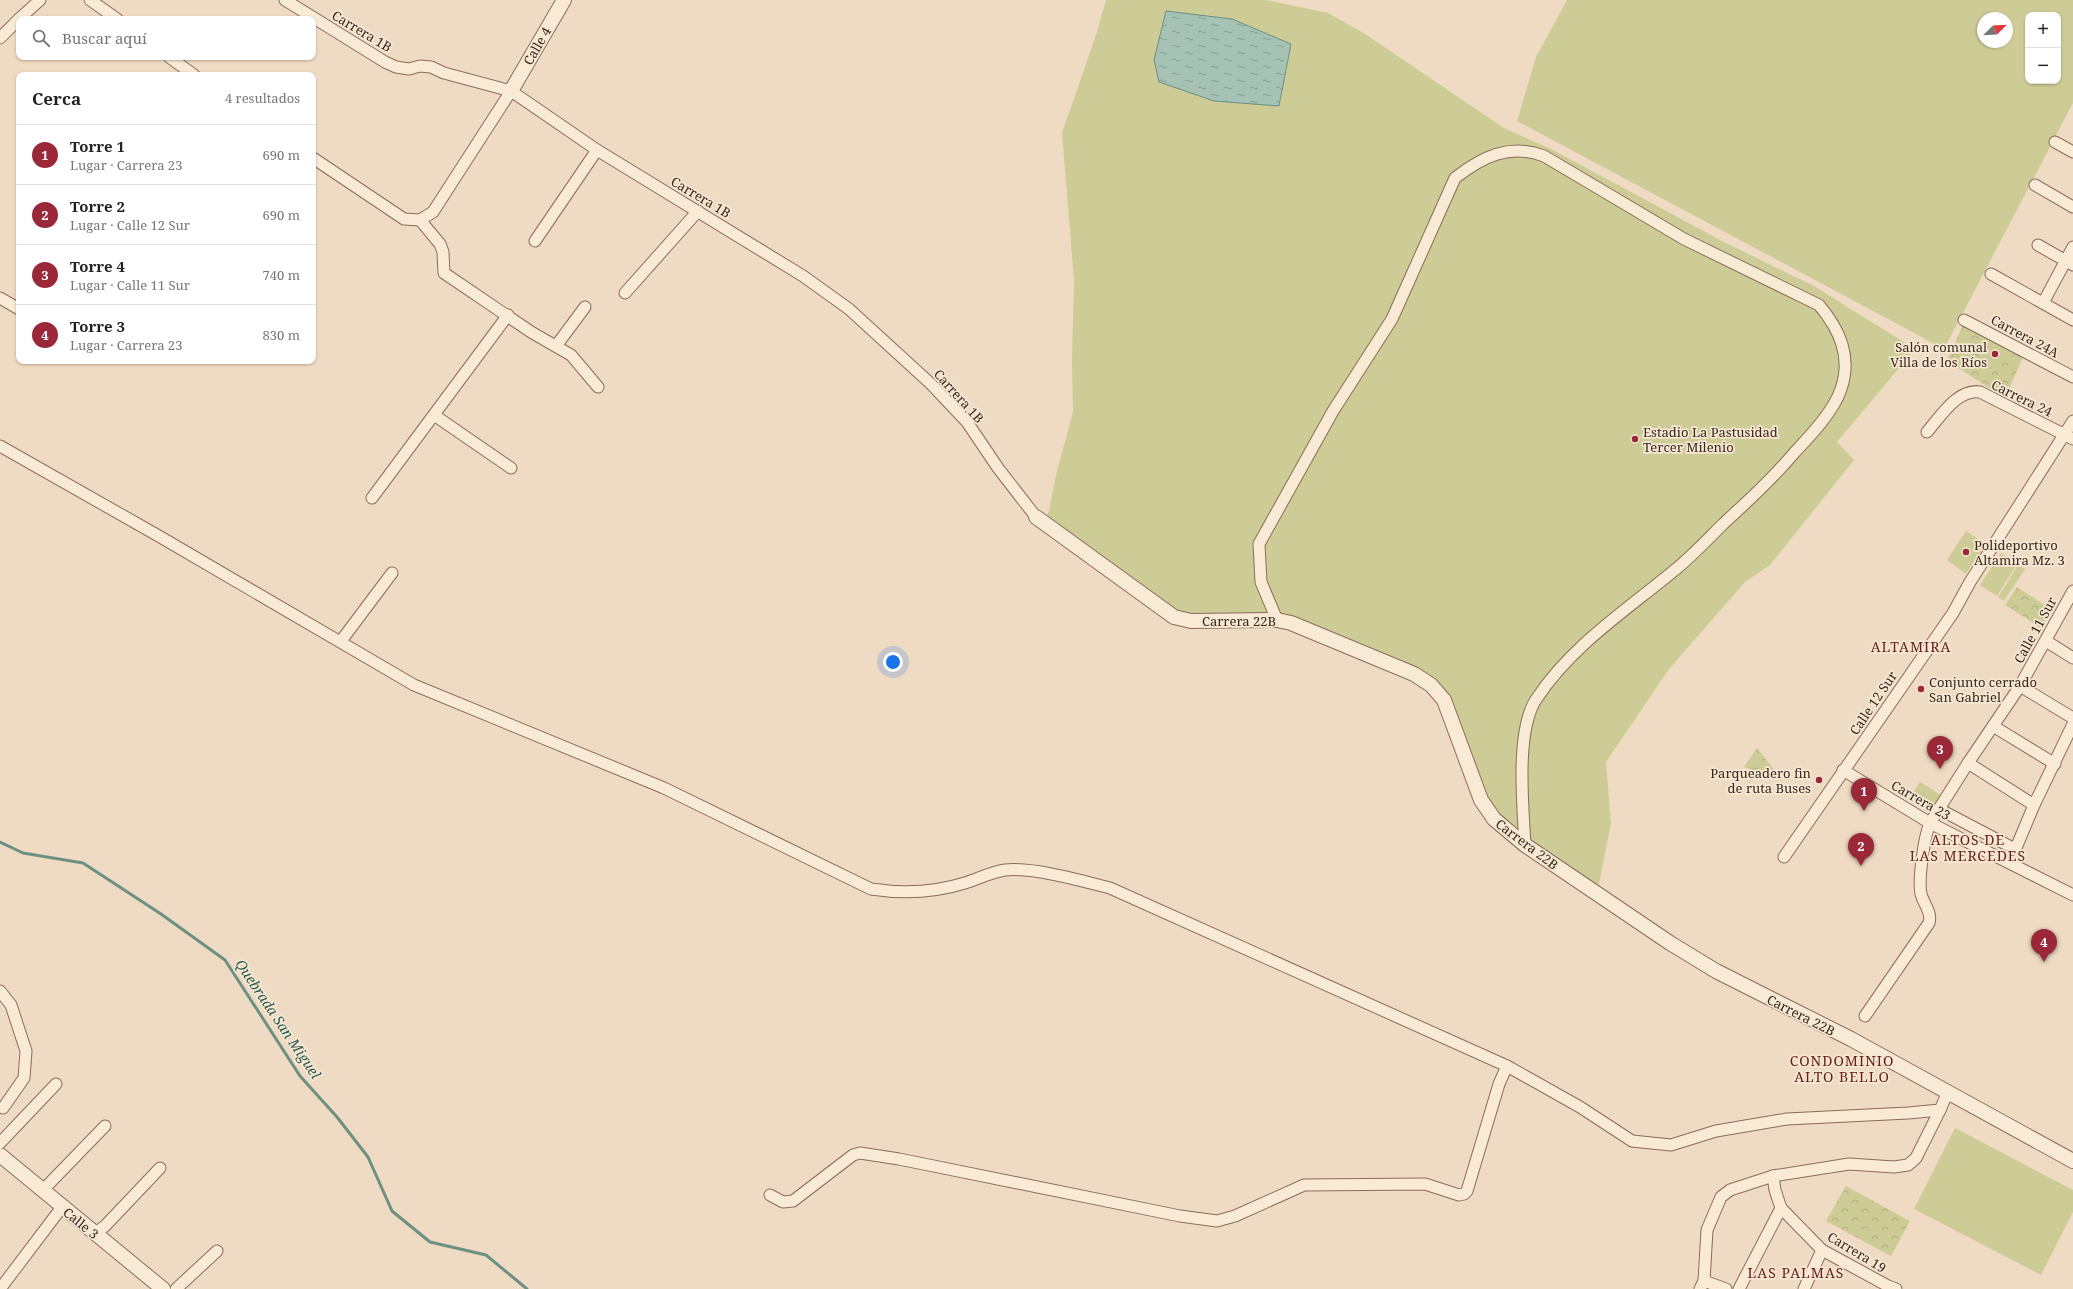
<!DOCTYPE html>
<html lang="es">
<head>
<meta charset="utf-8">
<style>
  body { margin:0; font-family:"Noto Serif",serif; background:#f2f2f2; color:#222 }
  .controls { position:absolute; right:12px; top:12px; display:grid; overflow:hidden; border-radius:8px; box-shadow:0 1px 3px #0004 }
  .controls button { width:36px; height:36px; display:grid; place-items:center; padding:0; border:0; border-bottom:1px solid #e0e0e0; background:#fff; color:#222; font:20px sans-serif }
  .compass { position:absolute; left:1977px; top:12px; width:36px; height:36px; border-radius:50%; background:#fff; box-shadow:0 1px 3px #0004; rotate:66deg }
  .you { position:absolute; left:893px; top:662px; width:14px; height:14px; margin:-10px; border:3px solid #fff; border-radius:50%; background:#1a73e8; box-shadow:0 0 0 6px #1a73e833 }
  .badge { display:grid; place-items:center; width:26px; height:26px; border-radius:50%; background:#9a2839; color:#fff; font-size:13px; font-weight:700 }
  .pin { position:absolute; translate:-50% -33px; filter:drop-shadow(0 1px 2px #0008) }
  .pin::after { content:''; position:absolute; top:21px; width:14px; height:12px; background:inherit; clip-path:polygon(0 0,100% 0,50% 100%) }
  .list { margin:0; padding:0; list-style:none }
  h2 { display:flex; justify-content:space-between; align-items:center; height:52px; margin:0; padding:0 16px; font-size:17px }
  h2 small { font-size:13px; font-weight:400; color:#767676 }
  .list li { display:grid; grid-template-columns:26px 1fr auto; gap:12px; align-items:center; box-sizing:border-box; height:60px; padding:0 16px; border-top:1px solid #e0e0e0 }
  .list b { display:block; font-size:15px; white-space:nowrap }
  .list p { margin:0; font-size:13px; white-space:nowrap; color:#767676 }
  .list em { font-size:13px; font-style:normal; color:#767676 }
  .icon { flex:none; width:22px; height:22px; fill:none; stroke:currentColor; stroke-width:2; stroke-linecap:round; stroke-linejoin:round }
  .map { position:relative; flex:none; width:2073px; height:1289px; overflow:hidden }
  .search { position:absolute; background:#fff; box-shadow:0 1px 3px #0004; left:16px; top:16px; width:300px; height:44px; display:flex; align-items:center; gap:10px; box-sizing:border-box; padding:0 14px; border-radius:8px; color:#767676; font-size:15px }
  .panel { position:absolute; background:#fff; box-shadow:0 1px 3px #0004; left:16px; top:72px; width:300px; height:292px; border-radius:8px }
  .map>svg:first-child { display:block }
  .grass { fill:#cdcc96; fill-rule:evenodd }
  .park { fill:url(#park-crowns) }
  .water { fill:url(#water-ripples); stroke:#6c9082 }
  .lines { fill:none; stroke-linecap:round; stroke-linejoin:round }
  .stream { stroke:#6c9082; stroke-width:3 }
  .minor-casing { stroke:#8a6c59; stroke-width:13 }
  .tertiary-casing { stroke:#8a6c59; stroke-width:16 }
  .minor { stroke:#f9ead6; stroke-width:11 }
  .tertiary { stroke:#f9ead6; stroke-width:14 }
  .poi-dot { fill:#9a2839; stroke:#f6e7d2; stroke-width:1.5 }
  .labels { text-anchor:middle; stroke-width:3.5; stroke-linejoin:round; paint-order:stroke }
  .street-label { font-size:13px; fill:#39271e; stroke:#f6e7d2 }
  .poi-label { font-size:13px; fill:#39271e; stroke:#f6e7d2; text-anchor:start }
  .neighbourhood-label { font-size:14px; letter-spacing:1px; fill:#67211c; stroke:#f6e7d2 }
  .water-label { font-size:14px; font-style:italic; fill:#2d5950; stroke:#f6e7d2 }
</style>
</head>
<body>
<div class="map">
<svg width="2073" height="1289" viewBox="0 0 2073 1289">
  <defs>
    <pattern id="park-crowns" width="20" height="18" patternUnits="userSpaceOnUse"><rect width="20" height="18" fill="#cdcc96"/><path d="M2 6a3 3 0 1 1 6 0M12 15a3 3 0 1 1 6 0" fill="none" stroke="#b1af81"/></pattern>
    <pattern id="water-ripples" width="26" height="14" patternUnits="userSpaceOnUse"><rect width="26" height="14" fill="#a5c2b5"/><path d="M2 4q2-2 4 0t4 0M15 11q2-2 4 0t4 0" fill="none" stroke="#879e93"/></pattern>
  </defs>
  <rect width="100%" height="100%" fill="#efdbc3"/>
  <g class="grass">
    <path d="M1106 0H1266L1328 13 1365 34 1504 128 1553 150 1724 242 1814 286 1915 349 1837 442 1854 460 1770 565 1745 582 1669 669 1606 762 1611 823 1597 894 1494 819 1431 685 1291 623 1191 621 1043 523 1049 511 1056 475 1073 412 1072 361 1074 280 1062 133 1097 32Z"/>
    <path d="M1567 0H2073V103L1944 349 1517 121 1536 57ZM2028 15H2058V81H2028ZM1983 18H2007V42H1983Z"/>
    <path d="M1966 531 1986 544 1966 574 1947 560Z"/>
    <path d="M2001 553 2017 564 1997 596 1980 585Z"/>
    <path d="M2018 565 2025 569 2004 601 1998 597Z"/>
    <path d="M1920 782 1944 797 1934 813 1910 798Z"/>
    <path d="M1955 1128 2073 1190V1212L2041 1275 1914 1209Z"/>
  </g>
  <g class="park">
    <path d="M1964 322 2024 355 2005 398 1947 361Z"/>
    <path d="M2017 587 2052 610 2041 628 2005 605Z"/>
    <path d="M1757 748 1783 781 1744 767Z"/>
    <path d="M1846 1186 1910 1221 1891 1256 1826 1221Z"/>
  </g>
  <path class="water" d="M1166 11 1232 19 1291 44 1279 106 1214 101 1159 82 1154 60Z"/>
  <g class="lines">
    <path class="stream" d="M0 842 23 853 83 863 161 914 225 960 300 1076 337 1117 368 1157 392 1211 430 1242 486 1255 527 1289"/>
    <g class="minor-casing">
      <g id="minor">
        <path d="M90 0 117 19"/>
        <path d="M285 0 385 62 396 67 409 69 420 66 431 67 444 73 511 91 597 150 803 276 849 309 931 384 967 422 998 468 1036 517"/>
        <path d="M19 19 40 0"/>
        <path d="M0 38 19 19"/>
        <path d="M169 57 194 75"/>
        <path d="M2055 142 2073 152"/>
        <path d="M313 158 404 219 420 220 433 212 511 91"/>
        <path d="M2035 185 2073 207"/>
        <path d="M420 220 440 244 443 252 444 273 531 332 571 355 598 387"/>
        <path d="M535 241 597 150"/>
        <path d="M2038 245 2073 265"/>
        <path d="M1991 274 2073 320"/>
        <path d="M625 293 698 211"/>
        <path d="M0 298 19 309"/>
        <path d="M2043 303 2073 247"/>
        <path d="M1964 320 2073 377"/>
        <path d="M556 346 585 307"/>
        <path d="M434 415 511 468"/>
        <path d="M1927 432C1940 417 1958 388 1980 392L2073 439"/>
        <path d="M0 446 157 535 414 685 664 788 871 889C904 894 933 893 965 883 978 879 991 872 1005 870 1033 867 1083 881 1110 888L1507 1066 1580 1107 1632 1141 1671 1145 1716 1131 1787 1119 1908 1113 1940 1110 1947 1094"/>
        <path d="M372 498 508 315"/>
        <path d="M1277 620 1261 582 1259 544 1333 411 1392 319 1455 178C1482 157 1509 143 1544 156L1684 239 1819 305C1840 330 1852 357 1841 389 1834 411 1810 436 1795 452 1773 478 1748 501 1723 524 1708 539 1693 555 1676 569 1628 609 1572 645 1537 698 1515 729 1523 807 1525 845"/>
        <path d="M341 641 392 573"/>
        <path d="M2046 641 2073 658"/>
        <path d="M2020 686 2073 718"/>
        <path d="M1993 726 2055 764"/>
        <path d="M1968 763 2034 805"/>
        <path d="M1843 770 1930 823 2073 895"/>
        <path d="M1939 809 2013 848H2016L2034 805 2073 724"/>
        <path d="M1784 857 1953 613 1970 582 2073 421"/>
        <path d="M0 991 11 1005 26 1051 24 1078 3 1108"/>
        <path d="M1865 1016 1929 923C1932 912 1924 905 1921 894 1918 880 1924 837 1930 823L1968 763 2020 686 2073 591"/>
        <path d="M0 1143 56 1084"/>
        <path d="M1773 1176 1775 1190 1781 1208 1822 1250 1888 1286 1896 1289"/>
        <path d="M43 1190 105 1126"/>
        <path d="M770 1195 783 1202 793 1201 853 1155 860 1153 899 1159 1180 1216 1217 1221 1235 1216 1304 1185 1425 1184 1459 1195 1464 1194 1467 1191 1499 1084 1507 1066"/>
        <path d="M94 1234 105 1226 160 1168"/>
        <path d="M1704 1281 1726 1289"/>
        <path d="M0 1289 62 1207"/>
        <path d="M176 1289 217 1251"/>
        <path d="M1700 1289 1704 1281 1707 1230 1721 1197 1730 1190 1773 1176 1849 1164 1894 1167 1908 1165 1916 1158 1940 1110"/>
        <path d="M1739 1289 1781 1208"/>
        <path d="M1804 1289 1822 1250"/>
      </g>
    </g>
    <g class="tertiary-casing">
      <g id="tertiary">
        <path d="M511 91 564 0"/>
        <path d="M1036 517 1174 617 1191 621 1277 620 1291 623 1414 674 1431 685 1444 700 1481 800 1494 819 1525 845 1670 943 1716 971 1851 1039 2073 1161"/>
        <path d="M0 1155 163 1289"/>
      </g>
    </g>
    <use href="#minor" class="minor"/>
    <use href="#tertiary" class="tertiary"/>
  </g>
  <g class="poi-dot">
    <circle cx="1995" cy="354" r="4"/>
    <circle cx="1635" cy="439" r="4"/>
    <circle cx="1966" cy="552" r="4"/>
    <circle cx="1921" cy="689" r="4"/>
    <circle cx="1819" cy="780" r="4"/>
  </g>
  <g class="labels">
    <g class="street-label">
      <text transform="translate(362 31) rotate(31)" y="5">Carrera 1B</text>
      <text transform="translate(537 46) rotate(-60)" y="5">Calle 4</text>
      <text transform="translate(701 197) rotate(31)" y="5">Carrera 1B</text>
      <text transform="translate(2025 336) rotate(28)" y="5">Carrera 24A</text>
      <text transform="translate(959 396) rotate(48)" y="5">Carrera 1B</text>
      <text transform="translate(2022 398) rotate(26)" y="5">Carrera 24</text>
      <text x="1239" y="626">Carrera 22B</text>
      <text transform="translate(2035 630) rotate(-61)" y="5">Calle 11 Sur</text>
      <text transform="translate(1873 703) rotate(-56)" y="5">Calle 12 Sur</text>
      <text transform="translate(1921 800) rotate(30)" y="5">Carrera 23</text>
      <text transform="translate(1527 844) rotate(37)" y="5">Carrera 22B</text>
      <text transform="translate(1801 1015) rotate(27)" y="5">Carrera 22B</text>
      <text transform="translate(81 1223) rotate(39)" y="5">Calle 3</text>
      <text transform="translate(1857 1252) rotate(31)" y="5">Carrera 19</text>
    </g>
    <g class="poi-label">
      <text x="1987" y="352" text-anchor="end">Salón comunal<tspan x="1987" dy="15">Villa de los Ríos</tspan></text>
      <text x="1643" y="437">Estadio La Pastusidad<tspan x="1643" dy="15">Tercer Milenio</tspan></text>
      <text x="1974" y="550">Polideportivo<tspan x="1974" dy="15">Altamira Mz. 3</tspan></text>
      <text x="1929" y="687">Conjunto cerrado<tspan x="1929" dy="15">San Gabriel</tspan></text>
      <text x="1811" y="778" text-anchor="end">Parqueadero fin<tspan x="1811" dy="15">de ruta Buses</tspan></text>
    </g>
    <g class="neighbourhood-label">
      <text x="1911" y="652">ALTAMIRA</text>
      <text x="1968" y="845">ALTOS DE<tspan x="1968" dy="16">LAS MERCEDES</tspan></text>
      <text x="1842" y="1066">CONDOMINIO<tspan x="1842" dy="16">ALTO BELLO</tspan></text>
      <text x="1796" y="1278">LAS PALMAS</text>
    </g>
    <g class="water-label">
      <text transform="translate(278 1019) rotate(56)" y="5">Quebrada San Miguel</text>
    </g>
  </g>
</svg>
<div class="controls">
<button>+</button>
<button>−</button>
</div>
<svg class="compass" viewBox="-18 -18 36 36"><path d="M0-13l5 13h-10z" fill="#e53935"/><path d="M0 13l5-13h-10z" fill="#767676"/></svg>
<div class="you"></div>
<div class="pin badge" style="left:1864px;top:811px">1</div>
<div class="pin badge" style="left:1861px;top:866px">2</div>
<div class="pin badge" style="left:1940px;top:769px">3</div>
<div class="pin badge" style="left:2044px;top:962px">4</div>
<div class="search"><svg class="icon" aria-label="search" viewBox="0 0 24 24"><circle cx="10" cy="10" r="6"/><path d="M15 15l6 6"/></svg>Buscar aquí</div>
<section class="panel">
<h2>Cerca<small>4 resultados</small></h2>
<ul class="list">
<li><span class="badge">1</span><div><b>Torre 1</b><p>Lugar · Carrera 23</p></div><em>690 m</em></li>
<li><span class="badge">2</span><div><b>Torre 2</b><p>Lugar · Calle 12 Sur</p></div><em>690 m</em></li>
<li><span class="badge">3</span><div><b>Torre 4</b><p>Lugar · Calle 11 Sur</p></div><em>740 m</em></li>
<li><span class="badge">4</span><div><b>Torre 3</b><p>Lugar · Carrera 23</p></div><em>830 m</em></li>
</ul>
</section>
</div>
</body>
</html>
